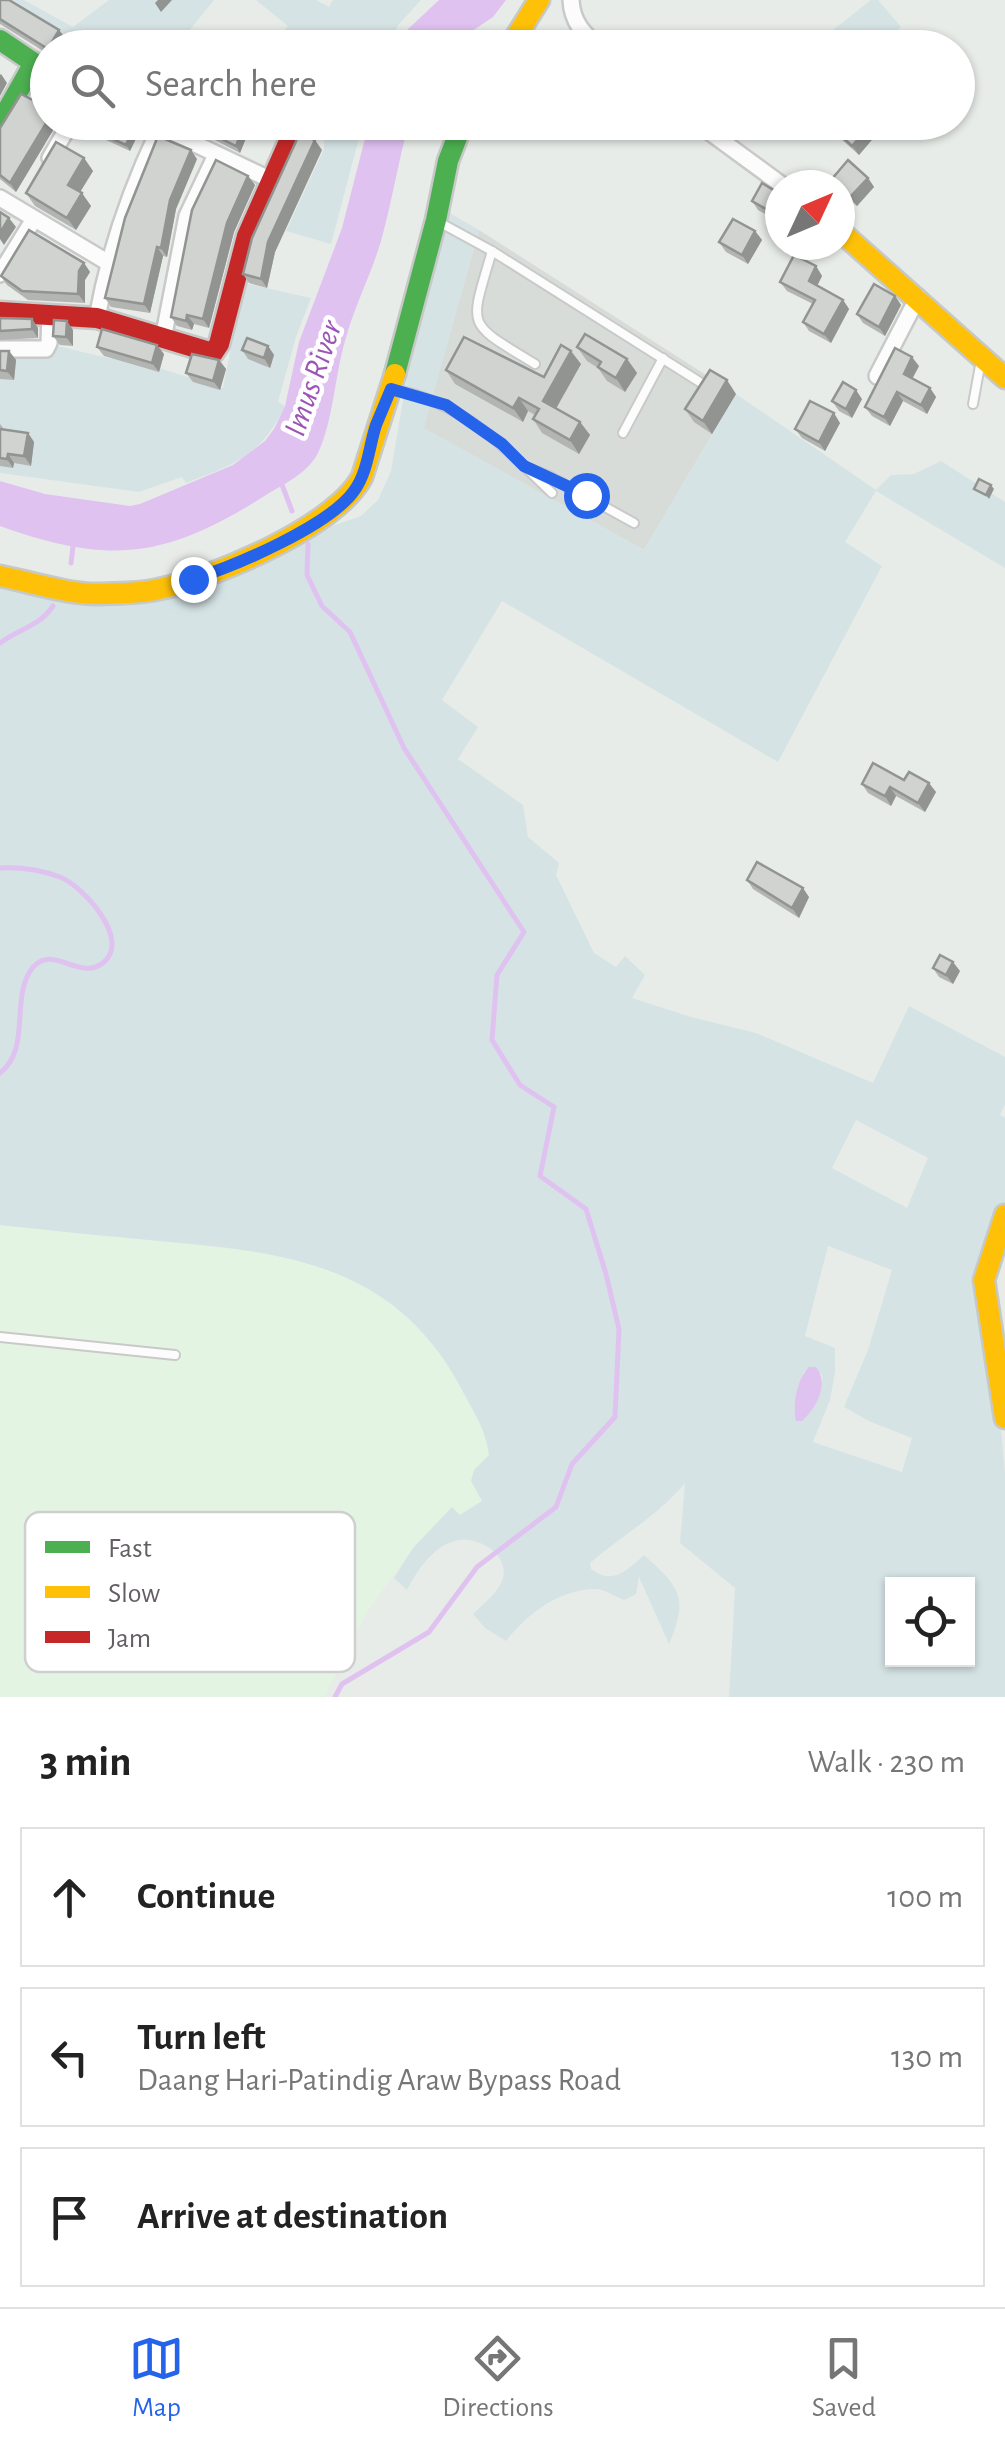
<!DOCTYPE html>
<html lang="en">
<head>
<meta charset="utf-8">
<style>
  body { margin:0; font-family:"Alegreya Sans",sans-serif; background:#f6f6f6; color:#222 }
  .controls { position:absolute; right:30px; bottom:30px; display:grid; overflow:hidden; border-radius:0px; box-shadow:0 2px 8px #0004 }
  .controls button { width:90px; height:90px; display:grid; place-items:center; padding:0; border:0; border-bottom:2px solid #e0e0e0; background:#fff; color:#222; font:50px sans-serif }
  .compass { position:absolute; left:765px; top:170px; width:90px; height:90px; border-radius:50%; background:#fff; box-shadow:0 2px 8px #0004; rotate:46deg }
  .stop { position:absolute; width:30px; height:30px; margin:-22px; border:8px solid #2563eb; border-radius:50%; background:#fff }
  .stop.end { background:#2563eb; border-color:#fff; box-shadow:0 2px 10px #0008 }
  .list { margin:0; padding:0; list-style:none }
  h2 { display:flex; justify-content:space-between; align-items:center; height:130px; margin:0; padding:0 40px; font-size:42px }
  h2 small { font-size:32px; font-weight:400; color:#767676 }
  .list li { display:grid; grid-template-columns:65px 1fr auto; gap:30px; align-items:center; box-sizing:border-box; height:140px; margin:0 20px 20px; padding:0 20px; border:2px solid #e0e0e0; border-radius:0px }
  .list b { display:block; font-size:38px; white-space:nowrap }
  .list p { margin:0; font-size:32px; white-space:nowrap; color:#767676 }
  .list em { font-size:32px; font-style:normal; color:#767676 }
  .icon { flex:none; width:55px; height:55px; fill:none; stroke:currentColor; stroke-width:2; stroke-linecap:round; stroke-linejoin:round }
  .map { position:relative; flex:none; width:1005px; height:1697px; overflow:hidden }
  .search { position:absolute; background:#fff; box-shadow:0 2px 8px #0004; left:30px; right:30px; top:30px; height:110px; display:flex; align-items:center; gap:25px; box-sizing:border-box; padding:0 35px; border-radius:55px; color:#767676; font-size:38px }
  .sheet { height:610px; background:#fff }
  nav { display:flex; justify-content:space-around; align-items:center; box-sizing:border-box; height:140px; border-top:2px solid #e0e0e0; background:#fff; font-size:28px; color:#767676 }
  nav a { display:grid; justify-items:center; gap:5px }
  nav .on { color:#2563eb }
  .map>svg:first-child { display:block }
  .commercial { fill:#e4f4e3 }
  .industrial { fill:#d8dcd8 }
  .green { fill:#d5e3e5; fill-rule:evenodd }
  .water { fill:#e0c2f0 }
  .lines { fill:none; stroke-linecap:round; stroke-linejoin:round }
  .stream { stroke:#e0c2f0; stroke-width:5 }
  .lane-casing { stroke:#c9c9ca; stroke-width:12 }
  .street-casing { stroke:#c9c9ca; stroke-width:20 }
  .fast-casing { stroke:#c7c8c8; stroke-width:25 }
  .slow-casing { stroke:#c7c8c8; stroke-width:25 }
  .jam-casing { stroke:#c7c8c8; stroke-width:25 }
  .lane { stroke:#fcfcfc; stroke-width:8 }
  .street { stroke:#fcfcfc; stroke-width:15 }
  .fast { stroke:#4caf50; stroke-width:20 }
  .slow { stroke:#ffc107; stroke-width:20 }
  .jam { stroke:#c62828; stroke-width:20 }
  .wall { fill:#b3b5b3 }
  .shaded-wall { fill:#929492 }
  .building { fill:#d0d3d0; stroke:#929492; stroke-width:2.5 }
  .route { stroke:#2563eb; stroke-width:12 }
  .labels { text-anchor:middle; stroke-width:9; stroke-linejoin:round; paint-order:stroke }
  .water-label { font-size:32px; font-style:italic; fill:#9c55b5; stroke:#fff }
  .key { fill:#fff; stroke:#d0cfd0; stroke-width:2.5 }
  .key-label { font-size:28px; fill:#635e64 }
</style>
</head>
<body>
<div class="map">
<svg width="1005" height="1697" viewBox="0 0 1005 1697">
  <rect width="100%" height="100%" fill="#e8ece8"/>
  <path class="commercial" d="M0 1225 279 1254 350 1277 406 1314 447 1363 488 1440 489 1456 474 1470 483 1501 460 1515 452 1507 413 1548 367 1612 324 1697H0Z"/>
  <path class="industrial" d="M479 230 736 394 644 550 423 428Z"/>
  <g class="green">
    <path d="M0 0H24L73 27 109 0H214L175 48 82 47Z"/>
    <path d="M256 0H316L329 7 333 0H421L399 24 386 48 270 47 288 26Z"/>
    <path d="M871 0H878L901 27 880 45 882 47H822L818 42Z"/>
    <path d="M325 123H363L331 244 286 231 324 149Z"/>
    <path d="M448 212 479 230 424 428 644 550 736 394 876 490 891 475 914 474 941 461 1005 502V568L876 491 845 542 882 566 778 762 502 601 442 700 478 727 458 759 523 805 528 837 559 863 556 875 594 953 616 967 625 956 645 975 632 998 691 1017 756 1033 873 1083 909 1006 1005 1057V1104L1000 1115 1005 1118V1201L985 1256 1005 1473V1697H729L735 1588 680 1543 685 1483C658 1516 622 1535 590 1563L591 1569C613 1586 627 1570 644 1555 680 1587 689 1598 669 1644L639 1577 636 1594 624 1600C614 1596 603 1588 594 1589 558 1590 527 1614 506 1641L485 1628 473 1614C483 1604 499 1592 503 1578 509 1553 476 1535 455 1541 432 1547 417 1571 407 1590L394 1578 413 1548 452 1507 460 1515 482 1501 471 1481 474 1470 489 1455C486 1429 472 1409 460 1386 394 1264 285 1252 160 1241 107 1236 53 1231 0 1225V582L113 602 361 516 378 500 391 471 406 382ZM856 1120 928 1158 907 1208 832 1168ZM828 1246 892 1270 868 1350 844 1407 871 1422 912 1438 902 1472 813 1442 830 1400 835 1372V1348L805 1336ZM804 1371 822 1374C824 1391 815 1409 802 1421L794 1412ZM892 1584H968V1660H892Z"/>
    <path d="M244 283 311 298 296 337 278 402 285 406C262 455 234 465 186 483L182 477 139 492 0 473V353L51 356 53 345 112 359 114 354 223 388Z"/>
  </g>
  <g class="water">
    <path d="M439 0H506L493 17 448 47H394L407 30Z"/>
    <path d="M369 123H409C398 162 392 202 381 241 371 275 354 307 345 341 335 375 333 422 318 453 308 473 284 484 266 495 167 558 111 566 0 526V481L45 494 130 506 140 504 233 465 265 441 274 429 285 406 299 342 342 228Z"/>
    <path d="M809 1367H816C830 1384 816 1408 802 1421H796C792 1405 797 1379 809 1367Z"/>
  </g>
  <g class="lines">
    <g class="stream">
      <path d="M281 482 292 511"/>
      <path d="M308 544 307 575 322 606 350 632 404 748 524 932 497 975 492 1040 520 1085 554 1107 540 1176 586 1209 606 1274 619 1329 615 1417 572 1464 556 1507 477 1567 429 1632 342 1684 335 1697"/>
      <path d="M71 563 73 546"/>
      <path d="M0 643C18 629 39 627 53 606"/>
      <path d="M0 868C21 867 41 870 60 877 83 886 131 939 104 962 79 984 49 938 29 973 12 1003 30 1050 0 1073"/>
    </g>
    <g class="lane-casing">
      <g id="lane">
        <path d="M437 221 492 251 706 386"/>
        <path d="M492 251C469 330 465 321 535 364"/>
        <path d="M392 389C464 403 501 444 552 493"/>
        <path d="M973 404 981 360"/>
        <path d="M623 433 663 358"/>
        <path d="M528 468 549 476 634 523"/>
        <path d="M0 1337 175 1355"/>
      </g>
    </g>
    <g class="street-casing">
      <g id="street">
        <path d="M571 0C572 22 583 33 599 48"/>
        <path d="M696 122 782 185"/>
        <path d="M50 158 71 122"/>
        <path d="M0 198 107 262"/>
        <path d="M0 274 34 219"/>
        <path d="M97 318C109 252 129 193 158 132L166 130 271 180"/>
        <path d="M163 339 187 216 216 155"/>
        <path d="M0 349H46L49 343 50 315"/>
        <path d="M877 376 918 297"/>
      </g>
    </g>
    <g class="fast-casing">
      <g id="fast">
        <path d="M0 40 34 63 0 123"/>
        <path d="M395 374 436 220 448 161 463 122"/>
      </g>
    </g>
    <g class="slow-casing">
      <g id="slow">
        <path d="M509 48 539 0"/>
        <path d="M840 231 1005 378"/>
        <path d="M0 576C31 582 66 594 98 594 117 593 140 594 159 589 214 578 335 527 362 477L395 374"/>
        <path d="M1005 1215 984 1280 1005 1418"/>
      </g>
    </g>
    <g class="jam-casing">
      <path id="jam" d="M0 312 97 318 213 353 219 344 247 236 290 139 309 128"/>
    </g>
    <use href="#lane" class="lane"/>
    <use href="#street" class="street"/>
    <use href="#fast" class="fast"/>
    <use href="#slow" class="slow"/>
    <use href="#jam" class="jam"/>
  </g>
  <g class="wall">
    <path d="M0 0 59 30 66 39 48 48V54L0 24Z"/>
    <path d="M48 122H58L16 192 0 179V128Z"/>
    <path d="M144 122 130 151 93 134 88 128Z"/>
    <path d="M180 122H221L246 138 240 153Z"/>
    <path d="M256 122H292L284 127H277L279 129 274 140 261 133 255 124Z"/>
    <path d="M822 122H887L859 155Z"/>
    <path d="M322 150 275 252 267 288 249 283 243 274Z"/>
    <path d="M84 158 93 171 80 192 91 206 76 230 35 206 26 193Z"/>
    <path d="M197 159 176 209 167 257 163 256 150 313 111 307 105 298Z"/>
    <path d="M248 176 255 185 234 232 209 328 194 324 192 330 177 326 171 317Z"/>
    <path d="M868 178 874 187 857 206 840 191V185H835L831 180Z"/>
    <path d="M780 194V216L777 221 758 210 752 201Z"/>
    <path d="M755 231 762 240 748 264 726 252 719 242Z"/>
    <path d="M84 263 90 272 85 280V303L28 300 7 285 1 276Z"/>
    <path d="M816 266 822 276 817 286 843 300 849 309 831 343 809 331 803 322 813 304 787 291 780 282Z"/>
    <path d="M895 296 901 305 885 336 863 323 857 314Z"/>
    <path d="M0 318 32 319 38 328V338L0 340Z"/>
    <path d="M73 330V346L60 345 53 336Z"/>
    <path d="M268 346 274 355 270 368 248 359 242 350Z"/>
    <path d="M97 347 164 354 159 372 104 356Z"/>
    <path d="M577 347 627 359 637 373 625 392 607 381 598 368 587 361Z"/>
    <path d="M0 351H9L16 360 14 380 0 379Z"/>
    <path d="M219 360 226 369 220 390 193 382 186 373Z"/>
    <path d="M581 364 556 408 580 422 590 435 579 454 542 433 533 419 535 415 528 411 523 422 455 384 446 370 544 377Z"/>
    <path d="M919 366 912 379 930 388 936 397 927 414 903 401 890 426 872 416 865 407Z"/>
    <path d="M736 394 712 434 694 422 685 409Z"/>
    <path d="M862 399 852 418 839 411 832 401Z"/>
    <path d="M840 423 825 451 802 438 795 429Z"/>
    <path d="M0 424 4 429 28 433 34 442 31 466 14 463 13 468 0 466Z"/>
    <path d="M904 780 936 792 925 812 896 796 891 806 868 793 862 784Z"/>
    <path d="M747 880 809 897 799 918 753 889Z"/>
    <path d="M933 968 960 971 953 984 939 977Z"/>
  </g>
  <g class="shaded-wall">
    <path d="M158 0H172L161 12 155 3Z"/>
    <path d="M59 30 66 39 61 48H49Z"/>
    <path d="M1 74 7 83 0 96V75Z"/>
    <path d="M48 120V122H58L16 192 10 183Z"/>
    <path d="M136 122H144L130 151 126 145Z"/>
    <path d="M271 122H274L279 129 274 140 267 130Z"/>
    <path d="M873 122H887L859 155 852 146Z"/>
    <path d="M242 131 246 138 240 153 236 146Z"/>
    <path d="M315 140 322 150 275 252 267 288 261 279 268 242Z"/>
    <path d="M191 150 197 159 176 209 167 257 161 248 170 200Z"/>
    <path d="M84 158 93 171 77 197 68 185Z"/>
    <path d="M248 176 255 185 234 232 209 328 203 319 227 223Z"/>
    <path d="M868 178 874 187 857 206 850 197Z"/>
    <path d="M82 193 91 206 76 230 67 218Z"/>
    <path d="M780 196V216L777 221 771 212Z"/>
    <path d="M9 218 16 227 4 245 0 239V233Z"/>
    <path d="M755 231 762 240 748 264 742 255Z"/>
    <path d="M157 247 163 256 150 313 144 304Z"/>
    <path d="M84 263 90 272 85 280V303L78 294 79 271Z"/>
    <path d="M816 266 822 276 815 290 809 281Z"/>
    <path d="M895 296 901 305 885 336 879 327Z"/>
    <path d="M843 300 849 309 831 343 824 334Z"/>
    <path d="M187 315 194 324 192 330 186 321Z"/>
    <path d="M32 319 38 328V338L32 329Z"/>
    <path d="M67 321 73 330V346L66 337Z"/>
    <path d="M157 345 164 354 159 372 152 363Z"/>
    <path d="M268 346 274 355 270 368 264 358Z"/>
    <path d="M9 351 16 360 14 380 7 371Z"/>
    <path d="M571 351 581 364 553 414 543 401Z"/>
    <path d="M912 357 919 366 910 383 904 374Z"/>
    <path d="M627 359 637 373 625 392 616 378Z"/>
    <path d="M219 360 226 369 220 390 213 381Z"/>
    <path d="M727 380 736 394 712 434 703 421Z"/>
    <path d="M930 388 936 397 927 414 921 405Z"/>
    <path d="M856 390 862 399 852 418 846 409Z"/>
    <path d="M897 392 903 401 890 426 884 417Z"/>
    <path d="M519 398 528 411 523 422 513 408Z"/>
    <path d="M834 413 840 423 825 451 819 442Z"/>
    <path d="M580 422 590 435 579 454 570 440Z"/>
    <path d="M28 433 34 442 31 466 24 456Z"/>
    <path d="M8 454 14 463 13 468 7 459Z"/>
    <path d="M991 485 994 489 989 499 986 495Z"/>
    <path d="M929 783 936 792 925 812 918 803Z"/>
    <path d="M890 787 896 796 891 806 885 796Z"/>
    <path d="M803 888 809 897 799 918 792 908Z"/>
    <path d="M953 962 960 971 953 984 946 975Z"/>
  </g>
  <g class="building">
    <path d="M0 0H9L59 30 48 49 0 19Z"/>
    <path d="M21 94 48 108V120L10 183 0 175V128Z"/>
    <path d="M91 122H136L126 145 88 128Z"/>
    <path d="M188 122H221L242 131 236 146Z"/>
    <path d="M256 122H271L267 130 255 124Z"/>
    <path d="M826 122H873L852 146Z"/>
    <path d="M303 135 315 140 268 242 261 279 243 274 252 238 298 137Z"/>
    <path d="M158 136 191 150 170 200 161 248 157 247 144 304 105 298 125 218Z"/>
    <path d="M56 142 84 158 68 185 82 193 67 218 26 193Z"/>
    <path d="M216 160 248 176 227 223 203 319 187 315 186 321 171 317 192 210Z"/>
    <path d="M848 160 868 178 850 197 840 188V185H837L831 180Z"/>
    <path d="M762 183 780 194 771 212 752 201Z"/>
    <path d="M0 212 9 218 0 233Z"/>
    <path d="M733 219 755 231 742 255 719 242Z"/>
    <path d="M29 230 84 263 79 271 78 294 22 291 1 276Z"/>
    <path d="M794 255 816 266 809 281 843 300 824 334 803 322 815 300 780 282Z"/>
    <path d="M874 284 895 296 879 327 857 314Z"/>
    <path d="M0 318 32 319V329L0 331Z"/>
    <path d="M54 320 67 321 66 337 53 336Z"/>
    <path d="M102 329 157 345 152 363 97 347Z"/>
    <path d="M585 334 627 359 616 378 598 367 601 362 577 347Z"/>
    <path d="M464 337 544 377 561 345 571 351 543 401 580 422 570 440 533 419 539 409 519 398 513 408 446 370Z"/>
    <path d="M247 338 268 346 264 358 242 350Z"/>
    <path d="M895 348 912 357 904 374 930 388 921 405 897 392 884 417 865 407Z"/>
    <path d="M0 351H9L7 371 0 370Z"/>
    <path d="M192 354 219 360 213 381 186 373Z"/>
    <path d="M710 370 727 380 703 421 685 409Z"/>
    <path d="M843 382 856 390 846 409 832 401Z"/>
    <path d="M810 401 834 413 819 442 795 429Z"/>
    <path d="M0 429 28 433 24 456 8 454 7 459 0 458Z"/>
    <path d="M979 479 991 485 986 495 974 489Z"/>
    <path d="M873 763 904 780 909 772 929 783 918 803 890 787 885 796 862 784Z"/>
    <path d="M757 862 803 888 792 908 747 880Z"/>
    <path d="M940 955 953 962 946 975 933 968Z"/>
  </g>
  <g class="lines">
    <path class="route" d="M193 579C235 566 329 526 354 491 368 472 369 446 376 425 381 413 386 401 391 389L446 405 502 444 524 466 586 495"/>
  </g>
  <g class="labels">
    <g class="water-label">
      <text transform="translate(312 378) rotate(-71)" y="11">Imus River</text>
    </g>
  </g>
  <rect x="25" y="1512" width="330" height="160" rx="15" class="key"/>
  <rect x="45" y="1541" width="45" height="12" fill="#4caf50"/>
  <rect x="45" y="1586" width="45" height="12" fill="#ffc107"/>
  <rect x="45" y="1631" width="45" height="12" fill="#c62828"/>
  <g class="key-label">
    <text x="108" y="1557">Fast</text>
    <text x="108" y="1602">Slow</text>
    <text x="108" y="1647">Jam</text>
  </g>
</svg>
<div class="controls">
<button><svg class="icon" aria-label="locate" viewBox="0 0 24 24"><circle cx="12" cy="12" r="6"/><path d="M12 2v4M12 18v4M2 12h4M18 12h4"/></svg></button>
</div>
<svg class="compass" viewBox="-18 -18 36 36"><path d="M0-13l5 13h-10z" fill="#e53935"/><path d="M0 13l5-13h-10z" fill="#767676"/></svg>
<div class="stop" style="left:586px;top:495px"></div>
<div class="stop end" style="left:193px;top:579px"></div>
<div class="search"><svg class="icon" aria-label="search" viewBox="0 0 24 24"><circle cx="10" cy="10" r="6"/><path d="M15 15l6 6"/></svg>Search here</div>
</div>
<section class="sheet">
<h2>3 min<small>Walk · 230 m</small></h2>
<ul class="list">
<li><svg class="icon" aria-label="ahead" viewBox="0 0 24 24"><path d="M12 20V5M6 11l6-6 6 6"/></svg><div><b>Continue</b></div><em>100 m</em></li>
<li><svg class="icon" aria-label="left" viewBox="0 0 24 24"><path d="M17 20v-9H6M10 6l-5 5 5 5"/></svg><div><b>Turn left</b><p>Daang Hari-Patindig Araw Bypass Road</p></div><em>130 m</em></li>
<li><svg class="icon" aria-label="arrive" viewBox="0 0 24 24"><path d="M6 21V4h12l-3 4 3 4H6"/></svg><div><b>Arrive at destination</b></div></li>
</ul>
</section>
<nav>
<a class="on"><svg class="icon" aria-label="map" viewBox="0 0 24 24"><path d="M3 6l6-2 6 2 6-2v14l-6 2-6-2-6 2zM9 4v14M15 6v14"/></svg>Map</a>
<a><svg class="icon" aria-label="directions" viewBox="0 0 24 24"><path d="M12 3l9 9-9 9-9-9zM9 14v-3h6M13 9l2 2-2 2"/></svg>Directions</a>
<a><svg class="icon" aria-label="saved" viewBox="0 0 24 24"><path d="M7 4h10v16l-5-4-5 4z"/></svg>Saved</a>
</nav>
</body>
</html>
